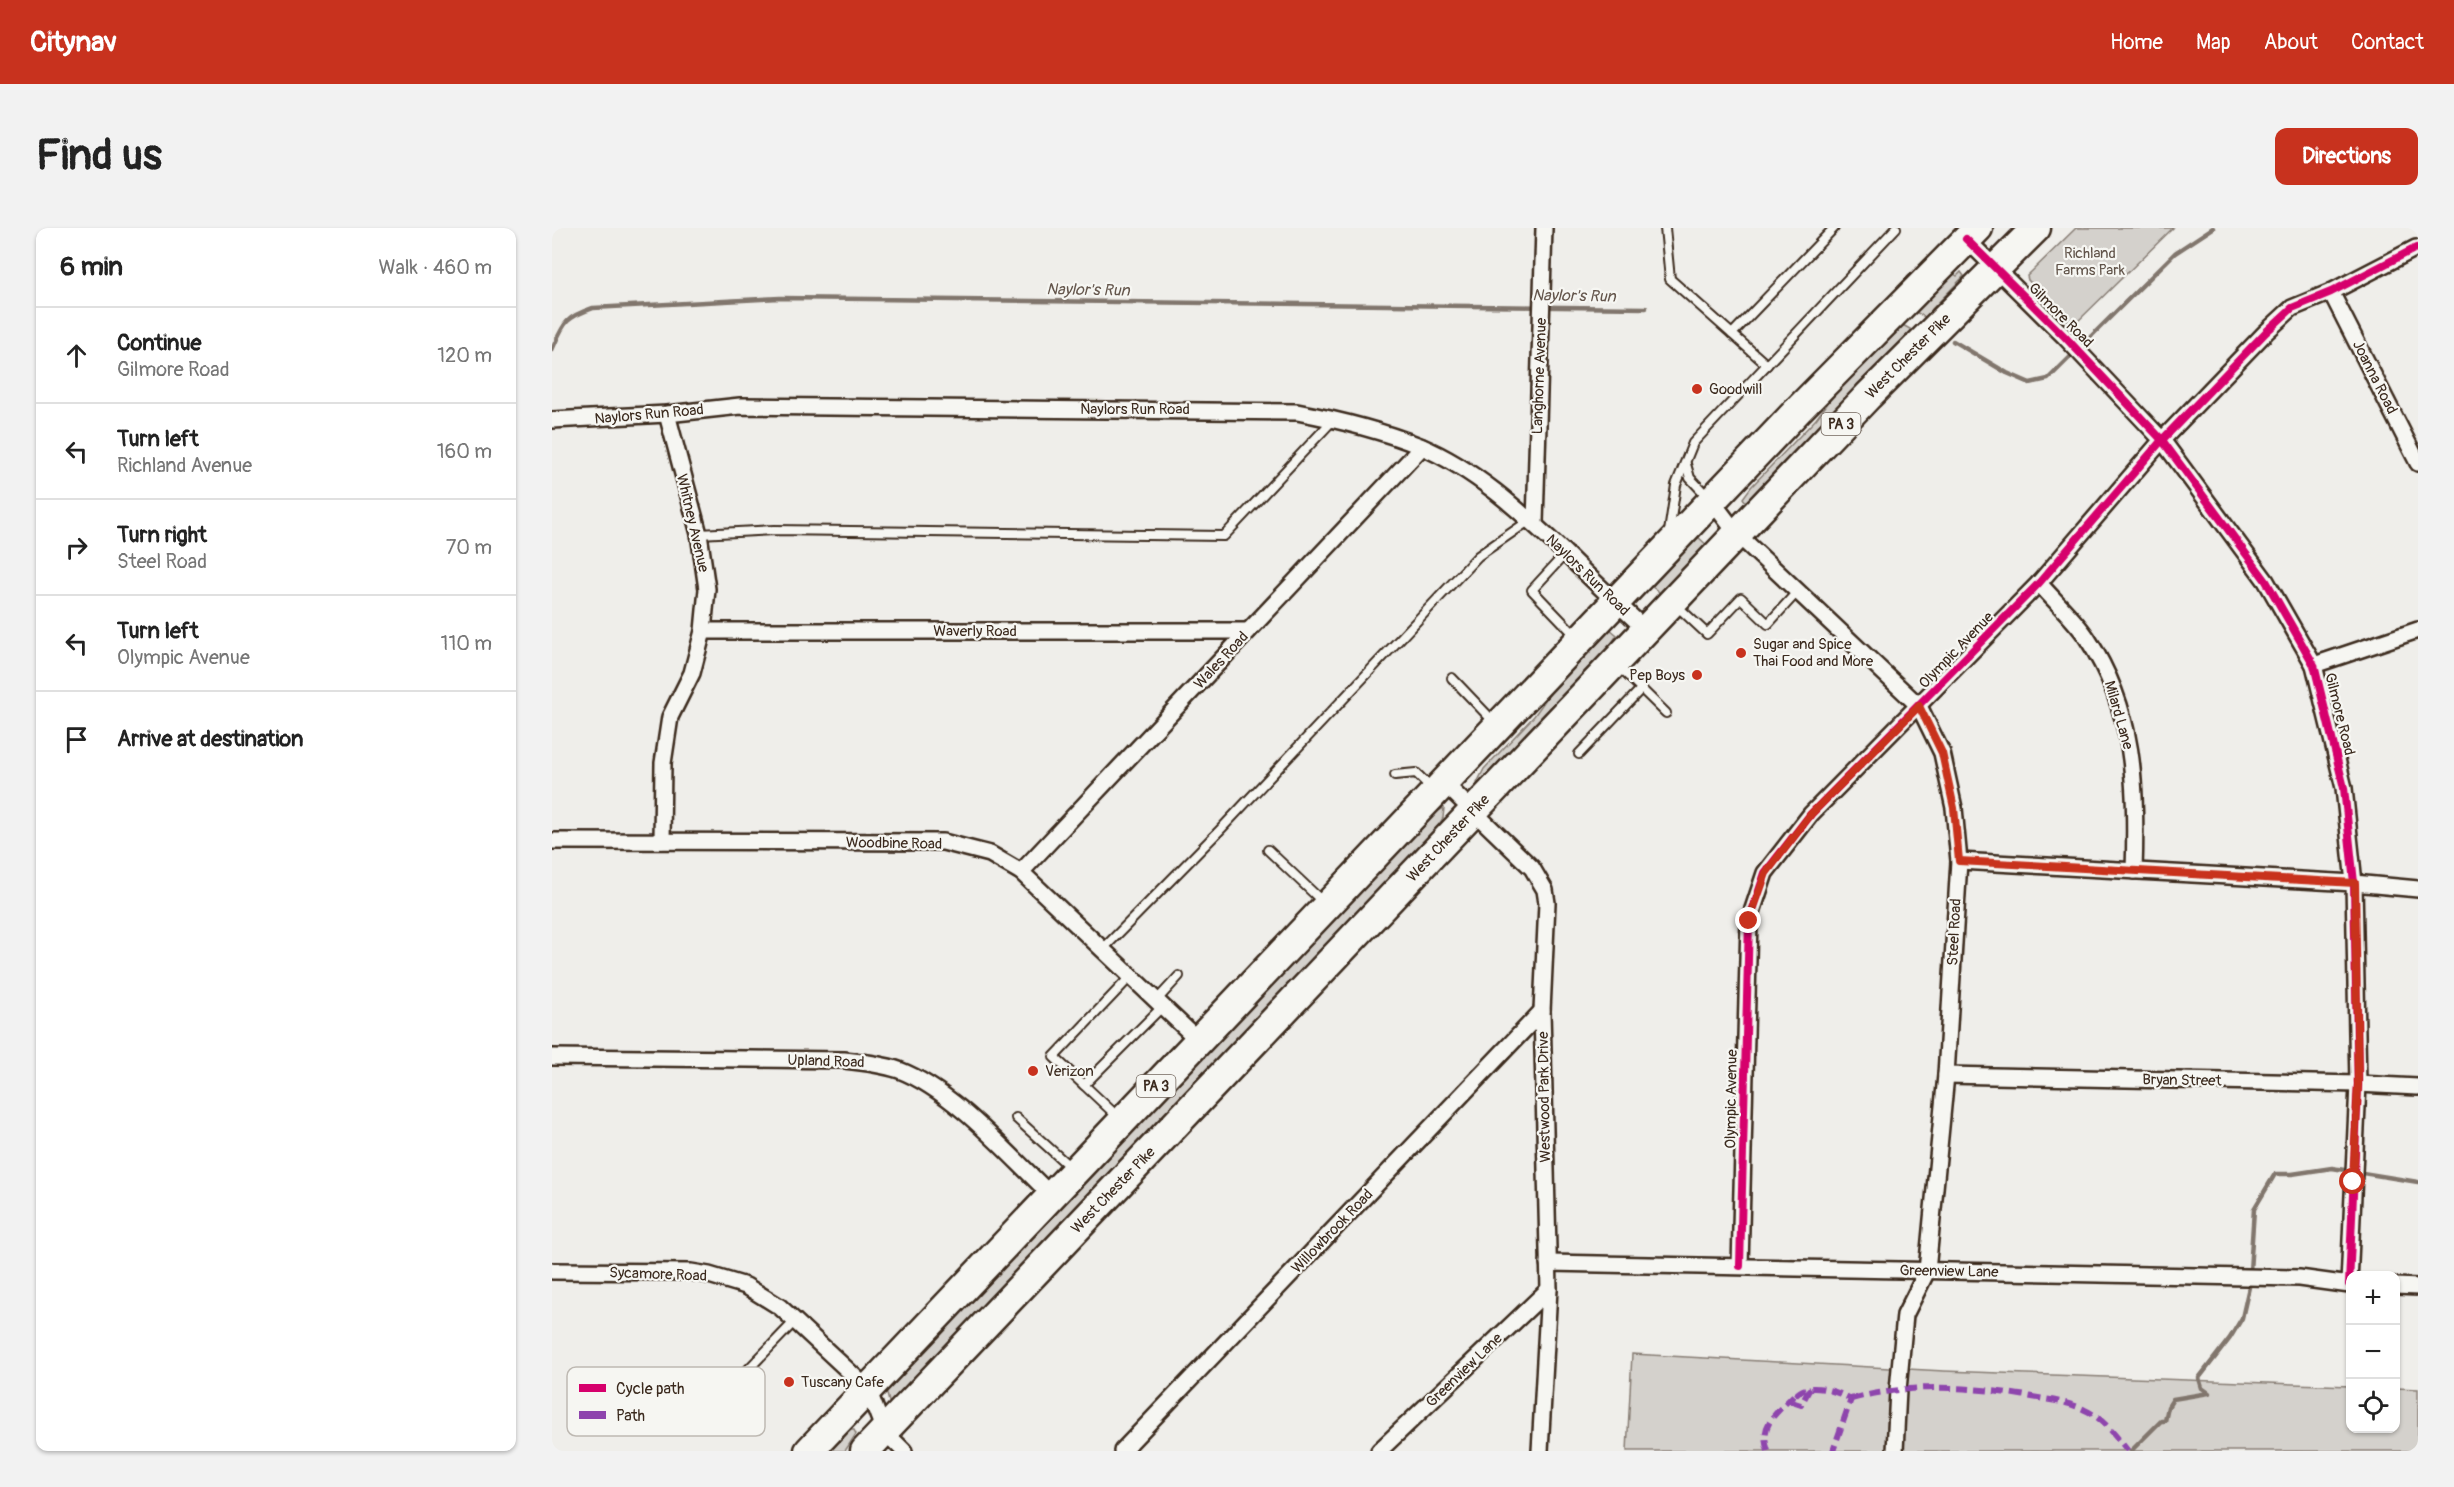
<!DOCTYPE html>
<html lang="en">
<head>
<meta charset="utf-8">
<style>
  body { margin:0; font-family:Pangolin,sans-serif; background:#f2f2f2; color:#222 }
  .controls { position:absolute; right:18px; bottom:18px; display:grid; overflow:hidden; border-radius:12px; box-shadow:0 2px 4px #0004 }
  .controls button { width:54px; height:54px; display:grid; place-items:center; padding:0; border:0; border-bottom:2px solid #e0e0e0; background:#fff; color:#222; font:30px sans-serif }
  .stop { position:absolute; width:18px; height:18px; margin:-14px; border:4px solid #c8321e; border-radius:50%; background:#fff }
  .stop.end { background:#c8321e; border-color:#fff; box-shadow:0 2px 6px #0008 }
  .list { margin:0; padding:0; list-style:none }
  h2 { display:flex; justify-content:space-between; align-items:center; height:78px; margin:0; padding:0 24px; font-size:26px }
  h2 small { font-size:20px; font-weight:400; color:#767676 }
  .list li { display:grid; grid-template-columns:39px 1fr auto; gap:18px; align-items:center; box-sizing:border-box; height:96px; padding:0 24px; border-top:2px solid #e0e0e0 }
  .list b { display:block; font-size:22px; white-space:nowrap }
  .list p { margin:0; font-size:20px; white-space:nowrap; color:#767676 }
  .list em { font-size:20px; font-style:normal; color:#767676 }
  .icon { flex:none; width:33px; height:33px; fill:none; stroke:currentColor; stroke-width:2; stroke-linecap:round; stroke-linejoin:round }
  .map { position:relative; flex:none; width:1866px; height:1223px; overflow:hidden; border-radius:12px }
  header { display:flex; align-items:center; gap:36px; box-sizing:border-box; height:84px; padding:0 30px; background:#c8321e; color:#fff }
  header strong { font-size:28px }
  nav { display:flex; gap:33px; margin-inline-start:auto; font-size:21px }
  .intro { display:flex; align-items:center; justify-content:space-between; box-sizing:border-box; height:144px; padding:0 36px }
  h1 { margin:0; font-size:42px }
  .button { padding:15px 27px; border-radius:12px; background:#c8321e; color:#fff; font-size:21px; font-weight:700 }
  main { display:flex; gap:36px; padding:0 36px }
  aside { flex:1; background:#fff; border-radius:12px; box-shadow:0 2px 4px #0004 }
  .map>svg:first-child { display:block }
  .green { fill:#d4d1cc; stroke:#887e75; stroke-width:1.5 }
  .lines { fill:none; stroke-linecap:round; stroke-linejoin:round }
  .stream { stroke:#81766d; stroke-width:4.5 }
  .lane-casing { stroke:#3b2a1e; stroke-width:12 }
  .street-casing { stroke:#3b2a1e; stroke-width:20 }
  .highway-casing { stroke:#3b2a1e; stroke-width:33 }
  .lane { stroke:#f6f6f2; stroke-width:8 }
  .street { stroke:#f6f6f2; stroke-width:15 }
  .highway { stroke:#f6f6f2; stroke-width:28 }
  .quiet { stroke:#8e44ad; stroke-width:6; stroke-dasharray:12 6; stroke-linecap:butt }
  .cycleway-casing { stroke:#f6f6f2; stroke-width:11 }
  .cycleway { stroke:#d6006c; stroke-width:8 }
  .route { stroke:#c8321e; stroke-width:8 }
  .poi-dot { fill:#c8321e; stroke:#f6f6f2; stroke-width:2 }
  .labels { text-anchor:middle; stroke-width:4.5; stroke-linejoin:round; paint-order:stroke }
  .shield { fill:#f6f6f2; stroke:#73675e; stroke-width:1.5 }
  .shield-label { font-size:14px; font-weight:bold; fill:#3b2a1e }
  .park-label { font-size:15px; fill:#61544a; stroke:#f6f6f2 }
  .street-label { font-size:15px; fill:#3b2a1e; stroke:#f6f6f2 }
  .poi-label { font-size:15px; fill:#3b2a1e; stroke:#f6f6f2; text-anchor:start }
  .water-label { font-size:16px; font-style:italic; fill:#64564c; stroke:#f6f6f2 }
  .key { fill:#f6f6f2; stroke:#beb9b2; stroke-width:1.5 }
  .key-label { font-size:16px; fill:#3b2a1e }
</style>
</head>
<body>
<header>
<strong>Citynav</strong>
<nav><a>Home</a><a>Map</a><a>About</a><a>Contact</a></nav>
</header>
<div class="intro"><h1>Find us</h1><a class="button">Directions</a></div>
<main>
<aside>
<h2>6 min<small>Walk · 460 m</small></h2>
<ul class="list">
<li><svg class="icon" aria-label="ahead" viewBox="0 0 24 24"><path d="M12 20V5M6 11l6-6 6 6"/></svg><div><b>Continue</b><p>Gilmore Road</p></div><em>120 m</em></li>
<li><svg class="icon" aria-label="left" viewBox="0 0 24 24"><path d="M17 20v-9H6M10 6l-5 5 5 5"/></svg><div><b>Turn left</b><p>Richland Avenue</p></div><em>160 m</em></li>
<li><svg class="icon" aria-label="right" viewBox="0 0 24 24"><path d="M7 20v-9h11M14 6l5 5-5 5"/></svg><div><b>Turn right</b><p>Steel Road</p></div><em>70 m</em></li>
<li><svg class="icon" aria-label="left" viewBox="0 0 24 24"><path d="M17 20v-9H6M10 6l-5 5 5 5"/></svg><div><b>Turn left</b><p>Olympic Avenue</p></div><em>110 m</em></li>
<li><svg class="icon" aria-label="arrive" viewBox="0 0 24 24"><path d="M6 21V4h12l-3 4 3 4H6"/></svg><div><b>Arrive at destination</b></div></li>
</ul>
</aside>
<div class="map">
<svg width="1866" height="1223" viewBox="0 0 1866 1223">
  <rect width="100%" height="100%" fill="#efeeea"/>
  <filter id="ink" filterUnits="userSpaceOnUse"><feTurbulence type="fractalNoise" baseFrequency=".0167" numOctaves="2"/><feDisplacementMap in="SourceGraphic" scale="12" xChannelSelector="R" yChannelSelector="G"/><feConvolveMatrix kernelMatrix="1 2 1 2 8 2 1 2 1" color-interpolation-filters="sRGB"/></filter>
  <g filter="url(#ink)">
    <g class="green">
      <path d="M1524 0H1621L1521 98 1476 52 1475 48Z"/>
      <path d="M1398 43 1405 48 1409 44 1412 48 1380 81V93L1360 82Z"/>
      <path d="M1347 95 1367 106 1195 276 1191 270 1199 259 1264 191 1297 147Z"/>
      <path d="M1144 307 1160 322 1111 373 1106 363 1097 357Z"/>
      <path d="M1058 401 1065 407 1056 421 927 559 925 555 932 541 982 488 1006 454Z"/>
      <path d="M892 580 891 590 884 602 343 1176 337 1174 334 1162 882 585Z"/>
      <path d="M1080 1126 1392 1143 1798 1158V1200H1844V1160L1866 1161V1223H1075Z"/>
      <path d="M298 1202H302L304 1206 293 1223H273Z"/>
    </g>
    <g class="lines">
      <g class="stream">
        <path d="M1401 113 1455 145 1478 155 1496 151 1623 25 1661 0"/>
        <path d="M0 122C12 95 12 90 41 80L228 70 1094 80"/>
        <path d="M1579 1223 1609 1193H1613L1616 1179 1621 1171 1657 1165 1650 1160 1647 1150 1678 1110 1690 1090 1697 1059 1702 981 1723 946H1740L1780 940 1866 954"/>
      </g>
      <g class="lane-casing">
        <g id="lane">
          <path d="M1113 0 1118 51 1180 106"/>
          <path d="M1215 137 1180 106 1282 0"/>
          <path d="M1134 236 1138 250 1157 270"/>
          <path d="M1117 304 1124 257 1141 215 1344 0"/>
          <path d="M147 306 222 302 672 308 782 191"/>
          <path d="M1013 326 980 362 1024 408"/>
          <path d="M1124 377 1155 406 1189 370 1216 396 1246 363"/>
          <path d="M1066 438 1114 485"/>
          <path d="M900 450 943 495"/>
          <path d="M1027 526 1089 461"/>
          <path d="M843 547 864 545 880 561"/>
          <path d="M716 622 772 675"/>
          <path d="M550 722 667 603 926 328 978 292"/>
          <path d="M578 749 502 829 532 857 610 779"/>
          <path d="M604 773 627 748"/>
          <path d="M532 857 566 889"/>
          <path d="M464 890 518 939"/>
          <path d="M187 1151 243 1093"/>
        </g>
      </g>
      <g class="street-casing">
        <g id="street">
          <path d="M1414 11 1513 109 1610 212 1714 353 1762 437 1792 560 1802 655 1806 856 1797 1056"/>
          <path d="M1779 64 1866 235"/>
          <path d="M0 192 115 186 188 178 745 184C787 192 828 202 868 218 925 242 970 285 1014 326 1040 352 1067 377 1094 402"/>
          <path d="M1160 273 1185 306 1367 478 1390 525 1402 580 1407 633 1394 847 1375 1043 1353 1087 1346 1162 1343 1223"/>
          <path d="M983 295 992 0"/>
          <path d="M1487 355C1502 373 1522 390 1535 410 1583 483 1585 558 1582 643"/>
          <path d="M151 403H696"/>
          <path d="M1762 437 1866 402"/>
          <path d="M892 555 980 640 993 662 995 675 990 783 997 1061 988 1223"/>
          <path d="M0 613 391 614 438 626 469 644 647 813"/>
          <path d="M110 613 111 535 118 489 140 445 151 403 155 361 147 306 115 186"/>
          <path d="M1407 633 1802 655 1866 661"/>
          <path d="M469 644 870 219"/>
          <path d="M0 829 292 832C311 834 329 836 347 842 402 863 457 927 500 968"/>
          <path d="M1394 847 1806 856 1866 859"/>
          <path d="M996 1035 1747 1050 1798 1057"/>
          <path d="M1188 1038 1197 693 1213 645 1259 586 1487 355 1610 212 1714 104 1740 80 1779 64 1864 20"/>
          <path d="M0 1043 139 1044 157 1047 194 1058 228 1079 316 1161 332 1203 352 1223"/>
          <path d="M1844 1058 1866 1059"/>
          <path d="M570 1223 990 783"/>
          <path d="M827 1223 997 1061"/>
        </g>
      </g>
      <g class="highway-casing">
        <g id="highway">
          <path d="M257 1223 1246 182 1426 0"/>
          <path d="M313 1223 1316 168 1484 0"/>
        </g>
      </g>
      <use href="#lane" class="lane"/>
      <use href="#street" class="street"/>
      <use href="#highway" class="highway"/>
      <g class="quiet">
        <path d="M1259 1161 1257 1162 1249 1177 1240 1174C1249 1150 1282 1162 1299 1171L1281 1223"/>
        <path d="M1299 1171C1358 1155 1420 1158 1480 1169 1498 1172 1517 1174 1533 1182 1551 1190 1564 1208 1576 1223"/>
        <path d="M1216 1223C1206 1196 1226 1184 1243 1166"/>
      </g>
      <g class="cycleway-casing">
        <g id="cycleway">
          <path d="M1414 11 1513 109 1610 212 1714 353 1762 437 1792 560 1802 655 1806 856 1797 1056"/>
          <path d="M1188 1038 1197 693 1213 645 1259 586 1487 355 1610 212 1714 104 1740 80 1779 64 1864 20"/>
        </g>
      </g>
      <use href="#cycleway" class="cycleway"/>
    </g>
  </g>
  <g class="lines" filter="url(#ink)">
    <path class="route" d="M1197 693 1214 645 1259 586 1367 478 1390 525 1402 580 1407 633 1803 655 1806 856 1801 954"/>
  </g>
  <g class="poi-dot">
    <circle cx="1145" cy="161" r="6"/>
    <circle cx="1189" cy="425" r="6"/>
    <circle cx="1145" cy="447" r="6"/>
    <circle cx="481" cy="843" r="6"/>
    <circle cx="237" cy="1154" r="6"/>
  </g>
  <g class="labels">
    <g class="shield">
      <rect x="1269.5" y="185" width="39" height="22" rx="4.5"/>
      <rect x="584.5" y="847" width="39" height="22" rx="4.5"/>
    </g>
    <g class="shield-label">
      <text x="1289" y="201">PA 3</text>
      <text x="604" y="863">PA 3</text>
    </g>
    <g class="park-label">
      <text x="1538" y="30">Richland<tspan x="1538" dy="17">Farms Park</tspan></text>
    </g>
    <g class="street-label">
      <text transform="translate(1509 87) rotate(45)" y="5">Gilmore Road</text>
      <text transform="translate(1356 128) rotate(-45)" y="5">West Chester Pike</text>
      <text transform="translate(987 148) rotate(-88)" y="5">Langhorne Avenue</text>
      <text transform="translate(1823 149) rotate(63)" y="5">Joanna Road</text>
      <text x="583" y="186">Naylors Run Road</text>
      <text transform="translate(97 186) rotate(-5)" y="5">Naylors Run Road</text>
      <text transform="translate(141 295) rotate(77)" y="5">Whitney Avenue</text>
      <text transform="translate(1036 347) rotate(44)" y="5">Naylors Run Road</text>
      <text x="423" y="408">Waverly Road</text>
      <text transform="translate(1404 422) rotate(-46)" y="5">Olympic Avenue</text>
      <text transform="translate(669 432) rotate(-47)" y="5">Wales Road</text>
      <text transform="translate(1788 486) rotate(76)" y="5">Gilmore Road</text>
      <text transform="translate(1567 487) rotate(74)" y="5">Milard Lane</text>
      <text transform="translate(896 610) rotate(-47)" y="5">West Chester Pike</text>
      <text transform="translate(342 615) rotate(1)" y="5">Woodbine Road</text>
      <text transform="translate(1402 704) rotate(-87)" y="5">Steel Road</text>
      <text transform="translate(274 833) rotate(2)" y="5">Upland Road</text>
      <text transform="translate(1630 852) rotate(1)" y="5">Bryan Street</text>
      <text transform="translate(992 869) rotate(-91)" y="5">Westwood Park Drive</text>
      <text transform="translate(1179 871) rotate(-89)" y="5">Olympic Avenue</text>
      <text transform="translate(561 962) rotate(-46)" y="5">West Chester Pike</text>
      <text transform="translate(780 1003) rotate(-46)" y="5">Willowbrook Road</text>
      <text transform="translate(1397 1043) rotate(1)" y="5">Greenview Lane</text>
      <text transform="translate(106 1046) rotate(2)" y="5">Sycamore Road</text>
      <text transform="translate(912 1142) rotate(-44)" y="5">Greenview Lane</text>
    </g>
    <g class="poi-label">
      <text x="1157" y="166">Goodwill</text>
      <text x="1201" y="421">Sugar and Spice<tspan x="1201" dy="17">Thai Food and More</tspan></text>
      <text x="1133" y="452" text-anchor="end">Pep Boys</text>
      <text x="493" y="848">Verizon</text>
      <text x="249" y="1159">Tuscany Cafe</text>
    </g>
    <g class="water-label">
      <text transform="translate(536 61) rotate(1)" y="6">Naylor's Run</text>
      <text transform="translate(1022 67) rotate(1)" y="6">Naylor's Run</text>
    </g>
  </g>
  <rect x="15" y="1139" width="198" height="69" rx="9" class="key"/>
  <rect x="27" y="1156" width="27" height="8" fill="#d6006c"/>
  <rect x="27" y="1183" width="27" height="8" fill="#8e44ad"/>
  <g class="key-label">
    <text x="64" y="1166">Cycle path</text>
    <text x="64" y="1193">Path</text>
  </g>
</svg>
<div class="controls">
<button>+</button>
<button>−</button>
<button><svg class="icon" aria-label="locate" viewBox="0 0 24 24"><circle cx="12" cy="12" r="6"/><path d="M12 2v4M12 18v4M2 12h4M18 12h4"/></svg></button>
</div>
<div class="stop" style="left:1801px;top:954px"></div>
<div class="stop end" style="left:1197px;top:693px"></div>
</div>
</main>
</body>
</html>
